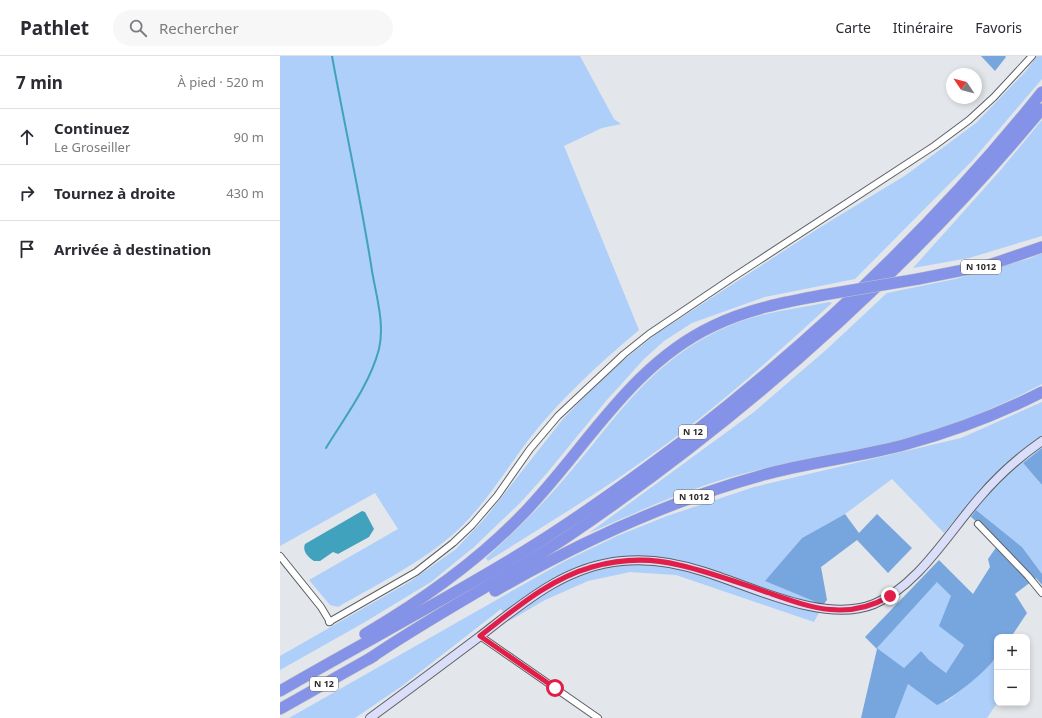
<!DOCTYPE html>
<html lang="fr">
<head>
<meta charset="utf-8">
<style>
  body { margin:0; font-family:"Noto Sans",sans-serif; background:#f7f7f7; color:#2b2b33 }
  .controls { position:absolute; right:12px; bottom:12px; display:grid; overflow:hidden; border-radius:8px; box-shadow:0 2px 6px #0003 }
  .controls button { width:36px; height:36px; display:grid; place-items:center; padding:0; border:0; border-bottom:1px solid #e1e1e2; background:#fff; color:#2b2b33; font:20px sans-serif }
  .compass { position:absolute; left:666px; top:12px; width:36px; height:36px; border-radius:50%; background:#fff; box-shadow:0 2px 6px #0003; rotate:305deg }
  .stop { position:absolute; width:12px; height:12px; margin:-9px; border:3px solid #e11d48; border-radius:50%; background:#fff }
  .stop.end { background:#e11d48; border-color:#fff; box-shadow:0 1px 4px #0008 }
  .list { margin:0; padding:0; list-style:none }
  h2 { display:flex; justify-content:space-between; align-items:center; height:52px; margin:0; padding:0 16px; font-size:17px }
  h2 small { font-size:13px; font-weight:400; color:#7c7c81 }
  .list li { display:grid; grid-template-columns:26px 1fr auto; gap:12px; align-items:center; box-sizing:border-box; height:56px; padding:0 16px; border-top:1px solid #e1e1e2 }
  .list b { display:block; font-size:15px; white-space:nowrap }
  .list p { margin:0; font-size:13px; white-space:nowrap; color:#7c7c81 }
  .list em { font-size:13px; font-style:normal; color:#7c7c81 }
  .icon { flex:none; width:22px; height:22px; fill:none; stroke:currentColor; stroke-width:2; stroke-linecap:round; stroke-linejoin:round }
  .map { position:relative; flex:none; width:762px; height:662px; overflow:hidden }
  header { display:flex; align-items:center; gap:24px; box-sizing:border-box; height:56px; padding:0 20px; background:#fff; border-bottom:1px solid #e1e1e2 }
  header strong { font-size:19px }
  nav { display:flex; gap:22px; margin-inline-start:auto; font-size:14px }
  .search { width:280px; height:36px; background:#f7f7f7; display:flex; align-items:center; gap:10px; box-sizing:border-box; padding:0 14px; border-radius:22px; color:#7c7c81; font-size:15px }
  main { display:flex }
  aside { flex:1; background:#fff }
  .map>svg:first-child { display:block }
  .green { fill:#adcff9 }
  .forest { fill:#77a6df; fill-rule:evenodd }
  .water { fill:#41a2bd }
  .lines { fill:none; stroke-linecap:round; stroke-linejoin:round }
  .stream { stroke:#41a2bd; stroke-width:2 }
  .street-casing { stroke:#5e6164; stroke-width:8 }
  .secondary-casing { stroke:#5e6164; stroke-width:10 }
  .highway-casing { stroke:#c3c4c4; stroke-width:12 }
  .street { stroke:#fff; stroke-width:6 }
  .secondary { stroke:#dadef8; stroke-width:8 }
  .highway { stroke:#8492e8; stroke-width:11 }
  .highway-bridge-casing { stroke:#c3c4c4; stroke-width:12; stroke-linecap:butt }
  .highway-bridge { stroke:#8492e8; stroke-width:11 }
  .route { stroke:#e11d48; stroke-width:5 }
  .labels { text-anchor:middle; stroke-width:4; stroke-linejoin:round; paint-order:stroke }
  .shield { fill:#fff; stroke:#6a6b6c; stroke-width:1 }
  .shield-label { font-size:9px; font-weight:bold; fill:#2a2b2d }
</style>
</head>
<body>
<header>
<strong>Pathlet</strong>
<div class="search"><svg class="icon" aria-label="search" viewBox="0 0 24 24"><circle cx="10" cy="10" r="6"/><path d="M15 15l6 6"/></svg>Rechercher</div>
<nav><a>Carte</a><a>Itinéraire</a><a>Favoris</a></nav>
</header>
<main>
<aside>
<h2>7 min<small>À pied · 520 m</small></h2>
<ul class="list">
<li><svg class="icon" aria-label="ahead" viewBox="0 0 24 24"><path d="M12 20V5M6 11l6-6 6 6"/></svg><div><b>Continuez</b><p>Le Groseiller</p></div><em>90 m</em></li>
<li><svg class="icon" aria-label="right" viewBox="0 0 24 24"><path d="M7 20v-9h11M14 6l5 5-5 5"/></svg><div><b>Tournez à droite</b></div><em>430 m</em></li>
<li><svg class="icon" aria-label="arrive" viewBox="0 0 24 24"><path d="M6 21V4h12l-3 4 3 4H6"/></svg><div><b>Arrivée à destination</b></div></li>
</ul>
</aside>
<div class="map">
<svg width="762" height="662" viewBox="0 0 762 662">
  <rect width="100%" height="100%" fill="#e3e6ea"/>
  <g class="green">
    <path d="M0 0H300L334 63 341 68 322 72 284 90 359 274C319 308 281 342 249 383 228 411 209 442 184 468 149 503 101 526 58 551L50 549 29 524 118 473 95 437 0 490Z"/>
    <path d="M757 0H762V23L692 105 575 223 485 241 412 267 384 285 364 303 326 345 267 417 241 446 194 491 151 526 85 566 0 614V600L131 525 176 493 206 461 283 363 320 325 346 302 376 278 539 172 626 119 696 67 746 15Z"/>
    <path d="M762 64V180L689 202 633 212 719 116Z"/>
    <path d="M762 197V328C719 351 675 369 628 382 573 398 516 403 462 418 409 432 359 455 309 477L474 356 546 294 607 237 675 223 748 203Z"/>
    <path d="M549 246 552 247C496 298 440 349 378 394 324 434 265 469 208 505L206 502C231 479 256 455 279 429 335 366 367 305 449 270 480 256 516 253 549 246Z"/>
    <path d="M762 346V392L743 407 762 429V518L742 491 696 454 691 461 681 456 664 477 612 423 565 458 522 482 486 525 543 549 534 566 396 519 350 516 308 525 265 544 229 565 221 553 122 630 75 662H9L283 506 337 480 387 460 474 431 681 382Z"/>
    <path d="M657 525 671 540 684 588 666 617 649 604 641 595 624 612 597 592Z"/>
    <path d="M717 599V647L707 662H615L628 628 666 646 691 626Z"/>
  </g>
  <g class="forest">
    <path d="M701 0H725L726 1 715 15Z"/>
    <path d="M762 392V429L743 407Z"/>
    <path d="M696 454 742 491 762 518V529L756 522 735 538 747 557 731 581H717C717 586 719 595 716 600 709 614 672 643 657 649L628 628 615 662H581L597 593 585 581 659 504 693 538 710 511 708 503 720 486 691 461ZM657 526 671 540 659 570 684 589 666 617 649 604 641 595 624 612 597 592Z"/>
    <path d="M565 458 579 477 597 458 632 492 608 517 577 484 541 511 547 544 543 549 485 525 522 482Z"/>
  </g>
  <path class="water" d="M82 455 85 456 94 473 89 481 58 498 53 496 40 505H34C28 501 22 495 25 488Z"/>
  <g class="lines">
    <path class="stream" d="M46 392C65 361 90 328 99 293 105 268 96 239 92 215 81 143 65 72 52 0"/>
    <g class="street-casing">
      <g id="street">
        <path d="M698 468 748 520 762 537"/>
        <path d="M0 500 41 551 50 566"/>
        <path d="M49 566 136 516 173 487 192 469 217 440 250 393 278 360 344 298 369 278 452 222 654 90 689 64 714 41 752 0"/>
        <path d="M200 580 318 662"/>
      </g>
    </g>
    <g class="secondary-casing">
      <path id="secondary" d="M90 662C127 635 163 608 199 581 243 547 285 510 342 505 370 502 398 507 425 516 473 531 545 568 594 548 638 530 669 476 700 441 718 420 739 401 762 385"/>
    </g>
    <g class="highway-casing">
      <g id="highway">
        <path d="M638 223 709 209 762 191"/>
        <path d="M215 535C300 486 388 445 483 419 530 406 580 401 627 388 674 375 719 358 762 336"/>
        <path d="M85 578C141 545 194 508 239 462 303 398 348 310 433 270 468 253 505 246 543 239"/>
        <path d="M89 603C153 559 222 524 287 481 467 359 623 220 762 53"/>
        <path d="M0 635C81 588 163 545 243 496 300 461 355 421 408 381 538 280 659 165 762 36"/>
        <path d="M0 653 94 600"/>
      </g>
    </g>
    <use href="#street" class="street"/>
    <use href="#secondary" class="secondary"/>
    <use href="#highway" class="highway"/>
    <g class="highway-bridge-casing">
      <path id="highway-bridge" d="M543 239 638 223"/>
    </g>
    <use href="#highway-bridge" class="highway-bridge"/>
  </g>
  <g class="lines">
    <path class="route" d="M275 632 200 580C235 553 269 523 312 511 340 503 371 502 399 509 430 516 459 527 489 537 532 552 567 565 610 540"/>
  </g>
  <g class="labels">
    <g class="shield">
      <rect x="681" y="204" width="40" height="14" rx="3"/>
      <rect x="399" y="369" width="28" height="14" rx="3"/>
      <rect x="394" y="434" width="40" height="14" rx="3"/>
      <rect x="30" y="621" width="28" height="14" rx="3"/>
    </g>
    <g class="shield-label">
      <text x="701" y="214">N 1012</text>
      <text x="413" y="379">N 12</text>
      <text x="414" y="444">N 1012</text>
      <text x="44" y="631">N 12</text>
    </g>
  </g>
</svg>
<div class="controls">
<button>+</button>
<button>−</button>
</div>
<svg class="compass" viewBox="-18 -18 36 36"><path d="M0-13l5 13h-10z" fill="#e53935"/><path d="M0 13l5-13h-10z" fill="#7c7c81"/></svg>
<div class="stop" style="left:275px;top:632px"></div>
<div class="stop end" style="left:610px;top:540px"></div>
</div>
</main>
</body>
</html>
